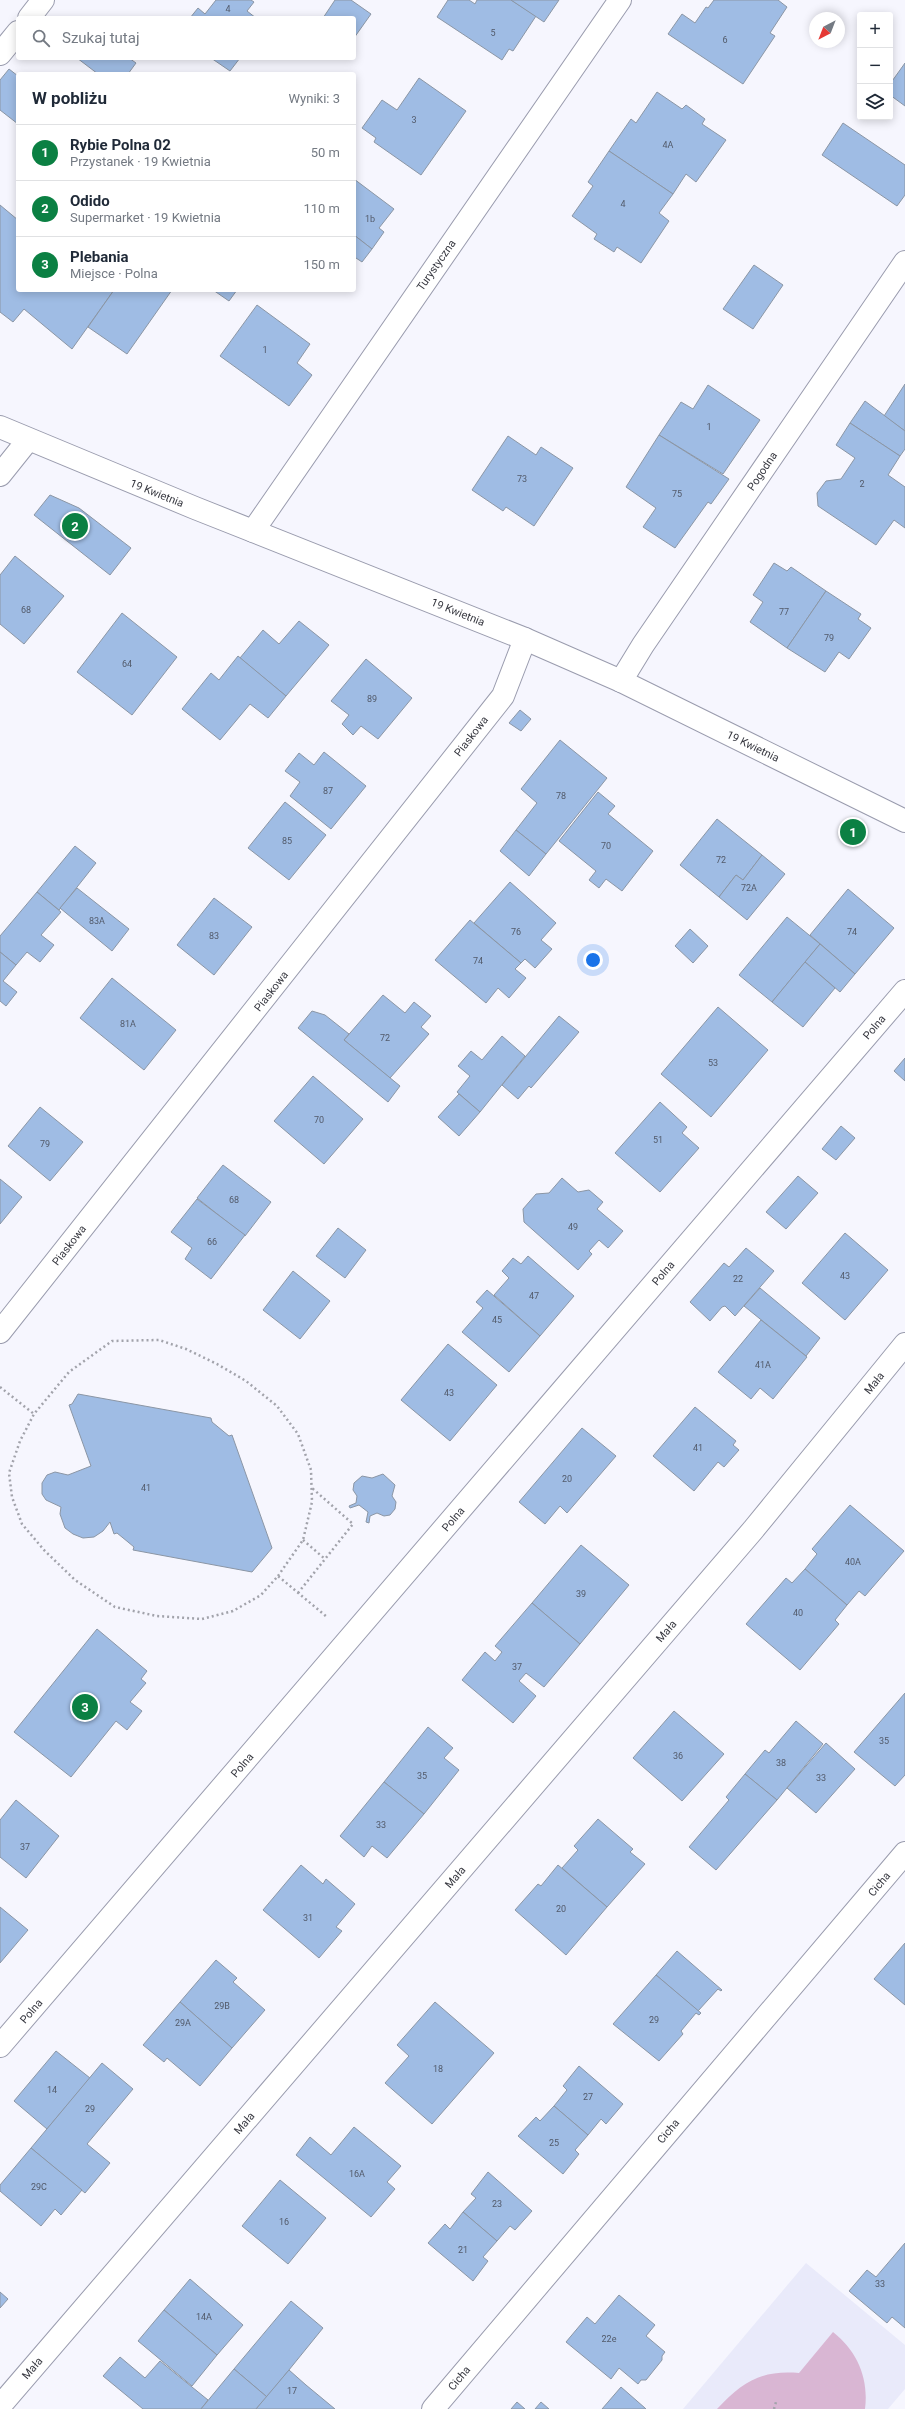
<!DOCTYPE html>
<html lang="pl">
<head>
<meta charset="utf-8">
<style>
  body { margin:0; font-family:Roboto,sans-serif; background:#f6f6f7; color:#1f2937 }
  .controls { position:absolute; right:12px; top:12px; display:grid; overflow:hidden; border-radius:4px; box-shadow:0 2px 10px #0003 }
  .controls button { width:36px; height:36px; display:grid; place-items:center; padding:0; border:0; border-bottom:1px solid #e0e1e3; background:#fff; color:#1f2937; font:20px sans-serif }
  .compass { position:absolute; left:809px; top:12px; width:36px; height:36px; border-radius:50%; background:#fff; box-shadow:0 2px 10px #0003; rotate:222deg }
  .you { position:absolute; left:593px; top:960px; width:14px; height:14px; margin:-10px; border:3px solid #fff; border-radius:50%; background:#1a73e8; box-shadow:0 0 0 6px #1a73e833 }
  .badge { display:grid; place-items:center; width:26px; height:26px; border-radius:50%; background:#0b8043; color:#fff; font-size:13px; font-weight:700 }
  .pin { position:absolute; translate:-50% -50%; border:2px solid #fff; box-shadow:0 1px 4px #0006 }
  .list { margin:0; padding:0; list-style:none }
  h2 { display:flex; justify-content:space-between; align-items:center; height:52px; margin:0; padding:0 16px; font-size:17px }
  h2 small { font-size:13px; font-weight:400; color:#747a83 }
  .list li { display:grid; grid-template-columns:26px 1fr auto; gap:12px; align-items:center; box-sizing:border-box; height:56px; padding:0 16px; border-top:1px solid #e0e1e3 }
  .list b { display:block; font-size:15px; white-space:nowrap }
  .list p { margin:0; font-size:13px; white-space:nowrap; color:#747a83 }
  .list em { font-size:13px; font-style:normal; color:#747a83 }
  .icon { flex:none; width:22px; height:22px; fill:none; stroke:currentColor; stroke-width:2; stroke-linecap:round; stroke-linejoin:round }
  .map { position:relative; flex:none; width:905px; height:2409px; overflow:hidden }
  .search { position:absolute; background:#fff; box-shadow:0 2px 10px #0003; left:16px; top:16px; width:340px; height:44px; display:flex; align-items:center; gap:10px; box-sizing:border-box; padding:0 14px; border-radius:4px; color:#747a83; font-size:15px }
  .panel { position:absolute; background:#fff; box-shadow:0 2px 10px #0003; left:16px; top:72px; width:340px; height:220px; border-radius:4px }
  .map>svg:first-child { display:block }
  .built { fill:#e9eafa }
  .green { fill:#d9b6d3 }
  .building { fill:#9fbce4; stroke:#8b96a5 }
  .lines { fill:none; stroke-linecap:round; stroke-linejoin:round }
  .minor-casing { stroke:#9a9cae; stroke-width:24 }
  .path { stroke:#a2a3ab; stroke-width:2.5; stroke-dasharray:2 3; stroke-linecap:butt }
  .minor { stroke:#fff; stroke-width:22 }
  .labels { text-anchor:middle; stroke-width:4; stroke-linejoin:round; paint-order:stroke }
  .number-label { font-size:9px; fill:#525a6a }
  .street-label { font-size:11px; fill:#383941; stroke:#fff }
</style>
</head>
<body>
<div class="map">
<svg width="905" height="2409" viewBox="0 0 905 2409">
  <rect width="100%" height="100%" fill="#f6f6fe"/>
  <path class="built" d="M806 2263 905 2345V2389L888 2409H683Z"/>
  <path class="green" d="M833 2332C857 2351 869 2378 865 2409H717C743 2382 760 2370 799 2373Z"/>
  <g class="building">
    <path d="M216 0H251L254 2 247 11 256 18H190L198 8 205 14Z"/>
    <path d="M335 0H351L371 14 354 38V18H323Z"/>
    <path d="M448 0H469L475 4 477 0H511L536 16 513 51 509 49 502 60 437 17Z"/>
    <path d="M511 0H559L544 22Z"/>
    <path d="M714 0H778L787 7 770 33 775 36 743 84 668 34 682 14 695 23 706 7 708 8Z"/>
    <path d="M77 58H129L136 63 128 74H98Z"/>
    <path d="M211 58H240L230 71Z"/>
    <path d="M905 63V106L890 95V84Z"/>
    <path d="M9 69 18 76V124L0 110V80Z"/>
    <path d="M419 78 466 111 421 175 374 142 376 138 362 128 382 100 397 110Z"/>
    <path d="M657 92 682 109 686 105 705 119 702 124 726 140 696 182 686 174 673 194 609 151 631 119 636 123Z"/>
    <path d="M843 123 905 165V195L897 206 822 155Z"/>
    <path d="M609 151 673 194 659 213 669 221 641 263 617 247 614 252 594 239 597 234 572 216 593 186 588 182Z"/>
    <path d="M354 179 394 209 379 228 384 232 372 249 354 235Z"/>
    <path d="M0 205 18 220V290H114L72 349 24 309 13 322 0 312Z"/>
    <path d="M354 235 372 249 362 262 356 258 354 260Z"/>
    <path d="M754 265 783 285 753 329 723 309Z"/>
    <path d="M114 290H172L127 354 88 327Z"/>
    <path d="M213 290H237L229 301Z"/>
    <path d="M257 305 310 344 297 363 312 375 289 406 220 356Z"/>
    <path d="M905 384V431L884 416Z"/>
    <path d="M708 385 760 420 723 474 659 435 681 402 693 409Z"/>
    <path d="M865 401 905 431V449L900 456 850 423Z"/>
    <path d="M850 423 900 456 888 475 905 487V528L894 520 876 545 818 506 817 493 826 481 841 479 855 458 836 445Z"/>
    <path d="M659 435 729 479 711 504 708 502 675 548 643 527 656 508 626 487Z"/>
    <path d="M508 436 536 455 541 447 573 468 534 526 506 507 503 511 472 490Z"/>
    <path d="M50 495 79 508 131 548 110 575 34 515Z"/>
    <path d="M15 556 64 596 24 644 0 624V575Z"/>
    <path d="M774 563 787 571 791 567 826 591 787 648 750 622 763 602 753 595Z"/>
    <path d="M826 591 861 614 858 619 871 628 849 659 839 652 825 672 787 648Z"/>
    <path d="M122 613 177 657 132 715 77 672Z"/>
    <path d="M299 621 329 645 286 696 240 658 263 630 279 644Z"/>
    <path d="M238 656 286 696 268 718 250 704 220 740 182 709 211 673 219 680Z"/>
    <path d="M366 659 412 698 378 739 361 726 353 735 342 724 349 715 331 701Z"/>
    <path d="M520 710 531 719 521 731 509 723Z"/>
    <path d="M560 740 607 778 546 854 516 830 537 803 521 789Z"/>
    <path d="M324 752 366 786 331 829 290 796 300 782 285 771 299 753 314 765Z"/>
    <path d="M598 792 615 806 608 814 653 851 622 891 606 879 599 888 589 880 596 871 559 841Z"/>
    <path d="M285 802 326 835 289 880 248 848Z"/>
    <path d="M717 819 762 855 743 880 736 875 719 897 680 865Z"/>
    <path d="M516 830 546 854 529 876 500 851Z"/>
    <path d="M75 846 96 863 59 910 37 892Z"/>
    <path d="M762 855 785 874 747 920 719 897 736 875 743 880Z"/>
    <path d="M510 882 556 923 541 940 552 949 535 968 525 959 521 963 474 923Z"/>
    <path d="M77 888 129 929 112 951 60 908Z"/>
    <path d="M848 889 894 928 855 974 810 935Z"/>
    <path d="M37 892 61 912 41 935 54 945 40 962 27 952 16 965 0 952V936Z"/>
    <path d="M214 898 252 927 214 975 177 945Z"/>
    <path d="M787 917 820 944 772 1002 739 975Z"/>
    <path d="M470 920 521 963 515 969 526 978 509 998 498 988 486 1003 435 960Z"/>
    <path d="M690 929 708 946 693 963 675 946Z"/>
    <path d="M820 944 855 974 840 992 805 962Z"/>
    <path d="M0 952 16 965 3 981 17 992 6 1006 0 1001Z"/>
    <path d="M805 962 835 988 803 1027 772 1002Z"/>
    <path d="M112 978 176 1030 144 1070 80 1018Z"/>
    <path d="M383 995 405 1013 414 1002 431 1016 421 1027 429 1034 390 1078 344 1040Z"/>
    <path d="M718 1007 768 1050 711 1117 661 1074Z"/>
    <path d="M312 1011 325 1015 349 1034 344 1040 400 1086 388 1102 298 1028Z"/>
    <path d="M559 1016 579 1032 531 1088 529 1086 518 1099 502 1085Z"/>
    <path d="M502 1036 525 1056 480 1112 457 1092 470 1076 458 1066 471 1051 482 1060Z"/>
    <path d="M905 1058V1081L894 1071Z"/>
    <path d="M313 1076 363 1119 324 1164 274 1121Z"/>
    <path d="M459 1094 480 1112 459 1136 438 1117Z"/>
    <path d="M660 1102 687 1127 682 1133 699 1148 660 1192 615 1153Z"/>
    <path d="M40 1107 83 1142 50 1181 8 1146Z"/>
    <path d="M841 1126 855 1138 836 1160 822 1149Z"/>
    <path d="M223 1165 271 1202 245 1236 197 1198Z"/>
    <path d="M798 1176 818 1193 786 1229 766 1212Z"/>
    <path d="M562 1178 578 1192 589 1190 603 1202 597 1209 623 1231 608 1248 599 1240 589 1251 592 1254 578 1270 524 1222 523 1209 536 1194 549 1193Z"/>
    <path d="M0 1179 22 1197 0 1224Z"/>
    <path d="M197 1199 245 1235 211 1279 185 1259 192 1248 171 1232Z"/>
    <path d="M338 1228 366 1250 345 1278 316 1256Z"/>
    <path d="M845 1233 888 1270 845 1320 802 1283Z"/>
    <path d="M746 1248 774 1271 735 1316 725 1306 722 1307 710 1321 690 1302 724 1263 729 1267Z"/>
    <path d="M528 1256 574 1296 540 1336 494 1295 509 1278 502 1271 513 1258 521 1264Z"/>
    <path d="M293 1271 330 1301 300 1339 263 1310Z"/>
    <path d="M760 1288 820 1338 806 1356 744 1306Z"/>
    <path d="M487 1290 540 1336 509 1372 462 1332 483 1308 476 1302Z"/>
    <path d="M761 1320 807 1357 773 1399 760 1388 751 1399 718 1372Z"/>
    <path d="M448 1344 497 1385 450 1441 401 1400Z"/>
    <path d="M78 1394 211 1418 212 1422 229 1436 232 1435 272 1548 252 1572 133 1550 134 1547 128 1542 117 1533 114 1534 110 1522 103 1531 94 1537 83 1538 73 1534 65 1528 60 1514 61 1507 46 1500 42 1494V1483L47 1475 55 1472 68 1475 91 1466 69 1405 72 1404Z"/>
    <path d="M695 1407 736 1441 733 1445 739 1450 724 1467 718 1462 694 1491 653 1456Z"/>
    <path d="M582 1428 616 1456 567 1513 560 1506 545 1524 519 1502Z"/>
    <path d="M383 1474 395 1485 392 1496 396 1502 395 1509 390 1515 384 1516 377 1513 370 1516 369 1523 366 1522 368 1512 359 1505 350 1508 349 1506 356 1503 357 1496 353 1490 354 1483 362 1476 372 1478Z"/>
    <path d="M850 1505 904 1551 865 1596 859 1591 847 1605 805 1569 817 1554 812 1549Z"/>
    <path d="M581 1545 629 1585 580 1644 532 1603Z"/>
    <path d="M805 1569 847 1605 835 1620 839 1624 800 1670 746 1624 786 1578 792 1583Z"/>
    <path d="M532 1603 580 1644 544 1687 526 1673 519 1681 536 1696 513 1723 462 1680 485 1652 495 1661 502 1652 495 1646Z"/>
    <path d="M97 1629 147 1671 141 1679 146 1683 130 1702 142 1711 127 1730 116 1721 71 1777 14 1732Z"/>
    <path d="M905 1693V1775L895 1786 854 1752Z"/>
    <path d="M674 1711 724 1754 682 1801 633 1758Z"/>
    <path d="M796 1721 823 1744 777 1800 745 1774 765 1750 769 1753Z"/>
    <path d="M428 1727 453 1748 444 1758 459 1770 424 1814 384 1782Z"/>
    <path d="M826 1743 855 1769 816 1813 787 1788Z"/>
    <path d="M745 1774 777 1800 716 1870 689 1847 729 1800 726 1797Z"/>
    <path d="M384 1782 424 1814 387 1858 372 1846 364 1857 340 1836Z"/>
    <path d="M16 1800 59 1836 26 1878 0 1857V1820Z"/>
    <path d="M598 1819 633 1849 630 1852 645 1864 607 1907 562 1868 578 1850 574 1846Z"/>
    <path d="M301 1865 323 1884 326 1879 355 1904 336 1927 342 1931 319 1958 263 1910Z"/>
    <path d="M558 1865 607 1907 566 1955 515 1910 538 1884 541 1886Z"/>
    <path d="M0 1907 28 1930 0 1963Z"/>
    <path d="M905 1943V2005L874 1979Z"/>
    <path d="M677 1951 722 1990 721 1991 718 1989 698 2011 656 1975Z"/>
    <path d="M216 1960 237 1978 233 1982 265 2010 232 2048 180 2002Z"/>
    <path d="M656 1975 701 2013 699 2015 696 2013 681 2031 683 2034 659 2061 613 2024Z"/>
    <path d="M180 2002 232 2048 200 2086 167 2058 164 2062 143 2045Z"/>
    <path d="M435 2002 494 2053 432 2124 385 2083 409 2056 397 2045Z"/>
    <path d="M56 2051 90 2078 47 2129 14 2101Z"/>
    <path d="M102 2063 133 2089 87 2144 110 2163 85 2193 31 2148Z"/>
    <path d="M579 2066 623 2104 606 2124 601 2119 588 2135 554 2106 567 2090 563 2086Z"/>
    <path d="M554 2106 588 2135 575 2150 579 2154 563 2174 518 2136 536 2117 540 2121Z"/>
    <path d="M354 2127 401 2166 387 2182 395 2189 371 2217 296 2155 310 2137 331 2155Z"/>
    <path d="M31 2148 82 2190 61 2215 55 2209 41 2226 0 2191V2185Z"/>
    <path d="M488 2172 532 2211 515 2230 510 2226 497 2241 463 2212 476 2198 471 2194Z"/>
    <path d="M280 2180 326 2218 288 2264 242 2226Z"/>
    <path d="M463 2212 497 2241 483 2257 488 2261 473 2281 428 2243 445 2224 450 2229Z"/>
    <path d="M905 2243V2328L892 2317 887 2323 849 2291 867 2270 876 2277Z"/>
    <path d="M190 2279 243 2325 217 2355 164 2310Z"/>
    <path d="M0 2292 8 2299 0 2308Z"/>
    <path d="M619 2295 655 2325 646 2336 665 2352 662 2356V2360L646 2380H641L638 2384 619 2368 611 2379 566 2342 587 2317 595 2324Z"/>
    <path d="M291 2301 323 2328 267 2397 234 2369Z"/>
    <path d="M164 2310 217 2355 192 2386 138 2341Z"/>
    <path d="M120 2357 145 2378 160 2361 208 2400 201 2409H143L103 2376Z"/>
    <path d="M234 2369 267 2397 256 2409H201Z"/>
    <path d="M289 2370 306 2385 335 2409H256Z"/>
    <path d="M621 2387 645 2408 646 2409H602Z"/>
    <path d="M517 2402 525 2409H511Z"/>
    <path d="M541 2402 549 2409H535Z"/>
  </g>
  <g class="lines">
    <g class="minor-casing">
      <g id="minor">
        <path d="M29 18 43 0"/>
        <path d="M0 54 18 32"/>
        <path d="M0 427 195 508 525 639 621 681 905 821"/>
        <path d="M0 475 28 440"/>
        <path d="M253 531 620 0"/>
        <path d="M621 681 643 645 905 262"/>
        <path d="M0 1332 503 696 525 639"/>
        <path d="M0 2046 905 991"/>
        <path d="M0 2406 753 1530 905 1344"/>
        <path d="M433 2409 905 1853"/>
      </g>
    </g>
    <g class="path">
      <path d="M0 1387 34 1414"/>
      <path d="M303 1540 325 1559"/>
      <path d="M278 1576 303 1540 312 1502 311 1470 298 1434 277 1406 246 1381 217 1364 186 1349 159 1340 112 1341 69 1372 34 1414 20 1441 9 1473 12 1497 22 1524 44 1550 75 1580 115 1607 157 1616 202 1619 233 1611 261 1595 278 1576 327 1617"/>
      <path d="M298 1593 353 1524 312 1488"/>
      <path d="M774 2409 776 2402"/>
    </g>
    <use href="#minor" class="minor"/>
  </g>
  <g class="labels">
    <g class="number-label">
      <text x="228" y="12">4</text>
      <text x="493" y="36">5</text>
      <text x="725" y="43">6</text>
      <text x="414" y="123">3</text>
      <text x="668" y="148">4A</text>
      <text x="623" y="207">4</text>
      <text x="370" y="222">1b</text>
      <text x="265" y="353">1</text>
      <text x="709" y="430">1</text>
      <text x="522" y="482">73</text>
      <text x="862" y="487">2</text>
      <text x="677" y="497">75</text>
      <text x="26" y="613">68</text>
      <text x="784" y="615">77</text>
      <text x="829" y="641">79</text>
      <text x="127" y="667">64</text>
      <text x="372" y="702">89</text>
      <text x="328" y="794">87</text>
      <text x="561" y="799">78</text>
      <text x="287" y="844">85</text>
      <text x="606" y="849">70</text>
      <text x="721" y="863">72</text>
      <text x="749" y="891">72A</text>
      <text x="97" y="924">83A</text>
      <text x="516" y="935">76</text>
      <text x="852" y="935">74</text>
      <text x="214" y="939">83</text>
      <text x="478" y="964">74</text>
      <text x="128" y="1027">81A</text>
      <text x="385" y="1041">72</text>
      <text x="713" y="1066">53</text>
      <text x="319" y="1123">70</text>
      <text x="658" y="1143">51</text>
      <text x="45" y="1147">79</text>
      <text x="234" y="1203">68</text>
      <text x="573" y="1230">49</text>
      <text x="212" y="1245">66</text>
      <text x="845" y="1279">43</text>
      <text x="738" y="1282">22</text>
      <text x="534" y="1299">47</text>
      <text x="497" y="1323">45</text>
      <text x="763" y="1368">41A</text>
      <text x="449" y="1396">43</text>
      <text x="698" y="1451">41</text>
      <text x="567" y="1482">20</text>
      <text x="146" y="1491">41</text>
      <text x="853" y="1565">40A</text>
      <text x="581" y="1597">39</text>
      <text x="798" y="1616">40</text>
      <text x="517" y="1670">37</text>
      <text x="884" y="1744">35</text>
      <text x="678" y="1759">36</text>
      <text x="781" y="1766">38</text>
      <text x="422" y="1779">35</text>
      <text x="821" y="1781">33</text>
      <text x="381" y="1828">33</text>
      <text x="25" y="1850">37</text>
      <text x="561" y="1912">20</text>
      <text x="308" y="1921">31</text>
      <text x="222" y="2009">29B</text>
      <text x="654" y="2023">29</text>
      <text x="183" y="2026">29A</text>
      <text x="438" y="2072">18</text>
      <text x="52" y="2093">14</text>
      <text x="588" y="2100">27</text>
      <text x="90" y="2112">29</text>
      <text x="554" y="2146">25</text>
      <text x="357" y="2177">16A</text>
      <text x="39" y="2190">29C</text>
      <text x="497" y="2207">23</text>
      <text x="284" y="2225">16</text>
      <text x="463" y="2253">21</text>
      <text x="880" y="2287">33</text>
      <text x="204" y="2320">14A</text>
      <text x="609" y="2342">22e</text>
      <text x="292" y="2394">17</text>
    </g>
    <g class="street-label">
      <text transform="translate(436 265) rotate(-55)" y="4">Turystyczna</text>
      <text transform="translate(762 471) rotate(-56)" y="4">Pogodna</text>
      <text transform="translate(157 493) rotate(22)" y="4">19 Kwietnia</text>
      <text transform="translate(458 612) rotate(22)" y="4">19 Kwietnia</text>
      <text transform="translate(471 736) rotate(-52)" y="4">Piaskowa</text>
      <text transform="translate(753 746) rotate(26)" y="4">19 Kwietnia</text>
      <text transform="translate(271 991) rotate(-52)" y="4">Piaskowa</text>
      <text transform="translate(874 1027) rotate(-49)" y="4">Polna</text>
      <text transform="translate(69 1245) rotate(-52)" y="4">Piaskowa</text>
      <text transform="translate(663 1273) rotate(-49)" y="4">Polna</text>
      <text transform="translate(874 1383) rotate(-51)" y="4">Mała</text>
      <text transform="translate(453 1519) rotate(-50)" y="4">Polna</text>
      <text transform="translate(666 1631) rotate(-49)" y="4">Mała</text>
      <text transform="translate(242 1765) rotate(-50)" y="4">Polna</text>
      <text transform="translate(455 1877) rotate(-49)" y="4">Mała</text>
      <text transform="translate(879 1884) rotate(-50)" y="4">Cicha</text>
      <text transform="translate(31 2011) rotate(-49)" y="4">Polna</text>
      <text transform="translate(244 2123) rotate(-49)" y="4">Mała</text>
      <text transform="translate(668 2131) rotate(-50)" y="4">Cicha</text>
      <text transform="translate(32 2368) rotate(-49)" y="4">Mała</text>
      <text transform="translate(459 2378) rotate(-50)" y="4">Cicha</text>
    </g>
  </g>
</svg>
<div class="controls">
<button>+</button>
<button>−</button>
<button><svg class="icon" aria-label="layers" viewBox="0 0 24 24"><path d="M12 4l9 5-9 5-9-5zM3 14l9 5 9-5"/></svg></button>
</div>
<svg class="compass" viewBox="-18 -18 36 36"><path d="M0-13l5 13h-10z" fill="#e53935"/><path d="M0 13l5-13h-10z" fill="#747a83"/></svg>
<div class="you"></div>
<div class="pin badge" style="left:853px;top:832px">1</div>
<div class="pin badge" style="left:75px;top:526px">2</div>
<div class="pin badge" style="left:85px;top:1707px">3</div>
<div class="search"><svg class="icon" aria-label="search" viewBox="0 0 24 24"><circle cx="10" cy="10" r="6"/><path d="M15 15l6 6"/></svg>Szukaj tutaj</div>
<section class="panel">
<h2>W pobliżu<small>Wyniki: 3</small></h2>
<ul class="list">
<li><span class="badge">1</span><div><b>Rybie Polna 02</b><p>Przystanek · 19 Kwietnia</p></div><em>50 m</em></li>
<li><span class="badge">2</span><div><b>Odido</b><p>Supermarket · 19 Kwietnia</p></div><em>110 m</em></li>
<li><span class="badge">3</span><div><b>Plebania</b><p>Miejsce · Polna</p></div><em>150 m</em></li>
</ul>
</section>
</div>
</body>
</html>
